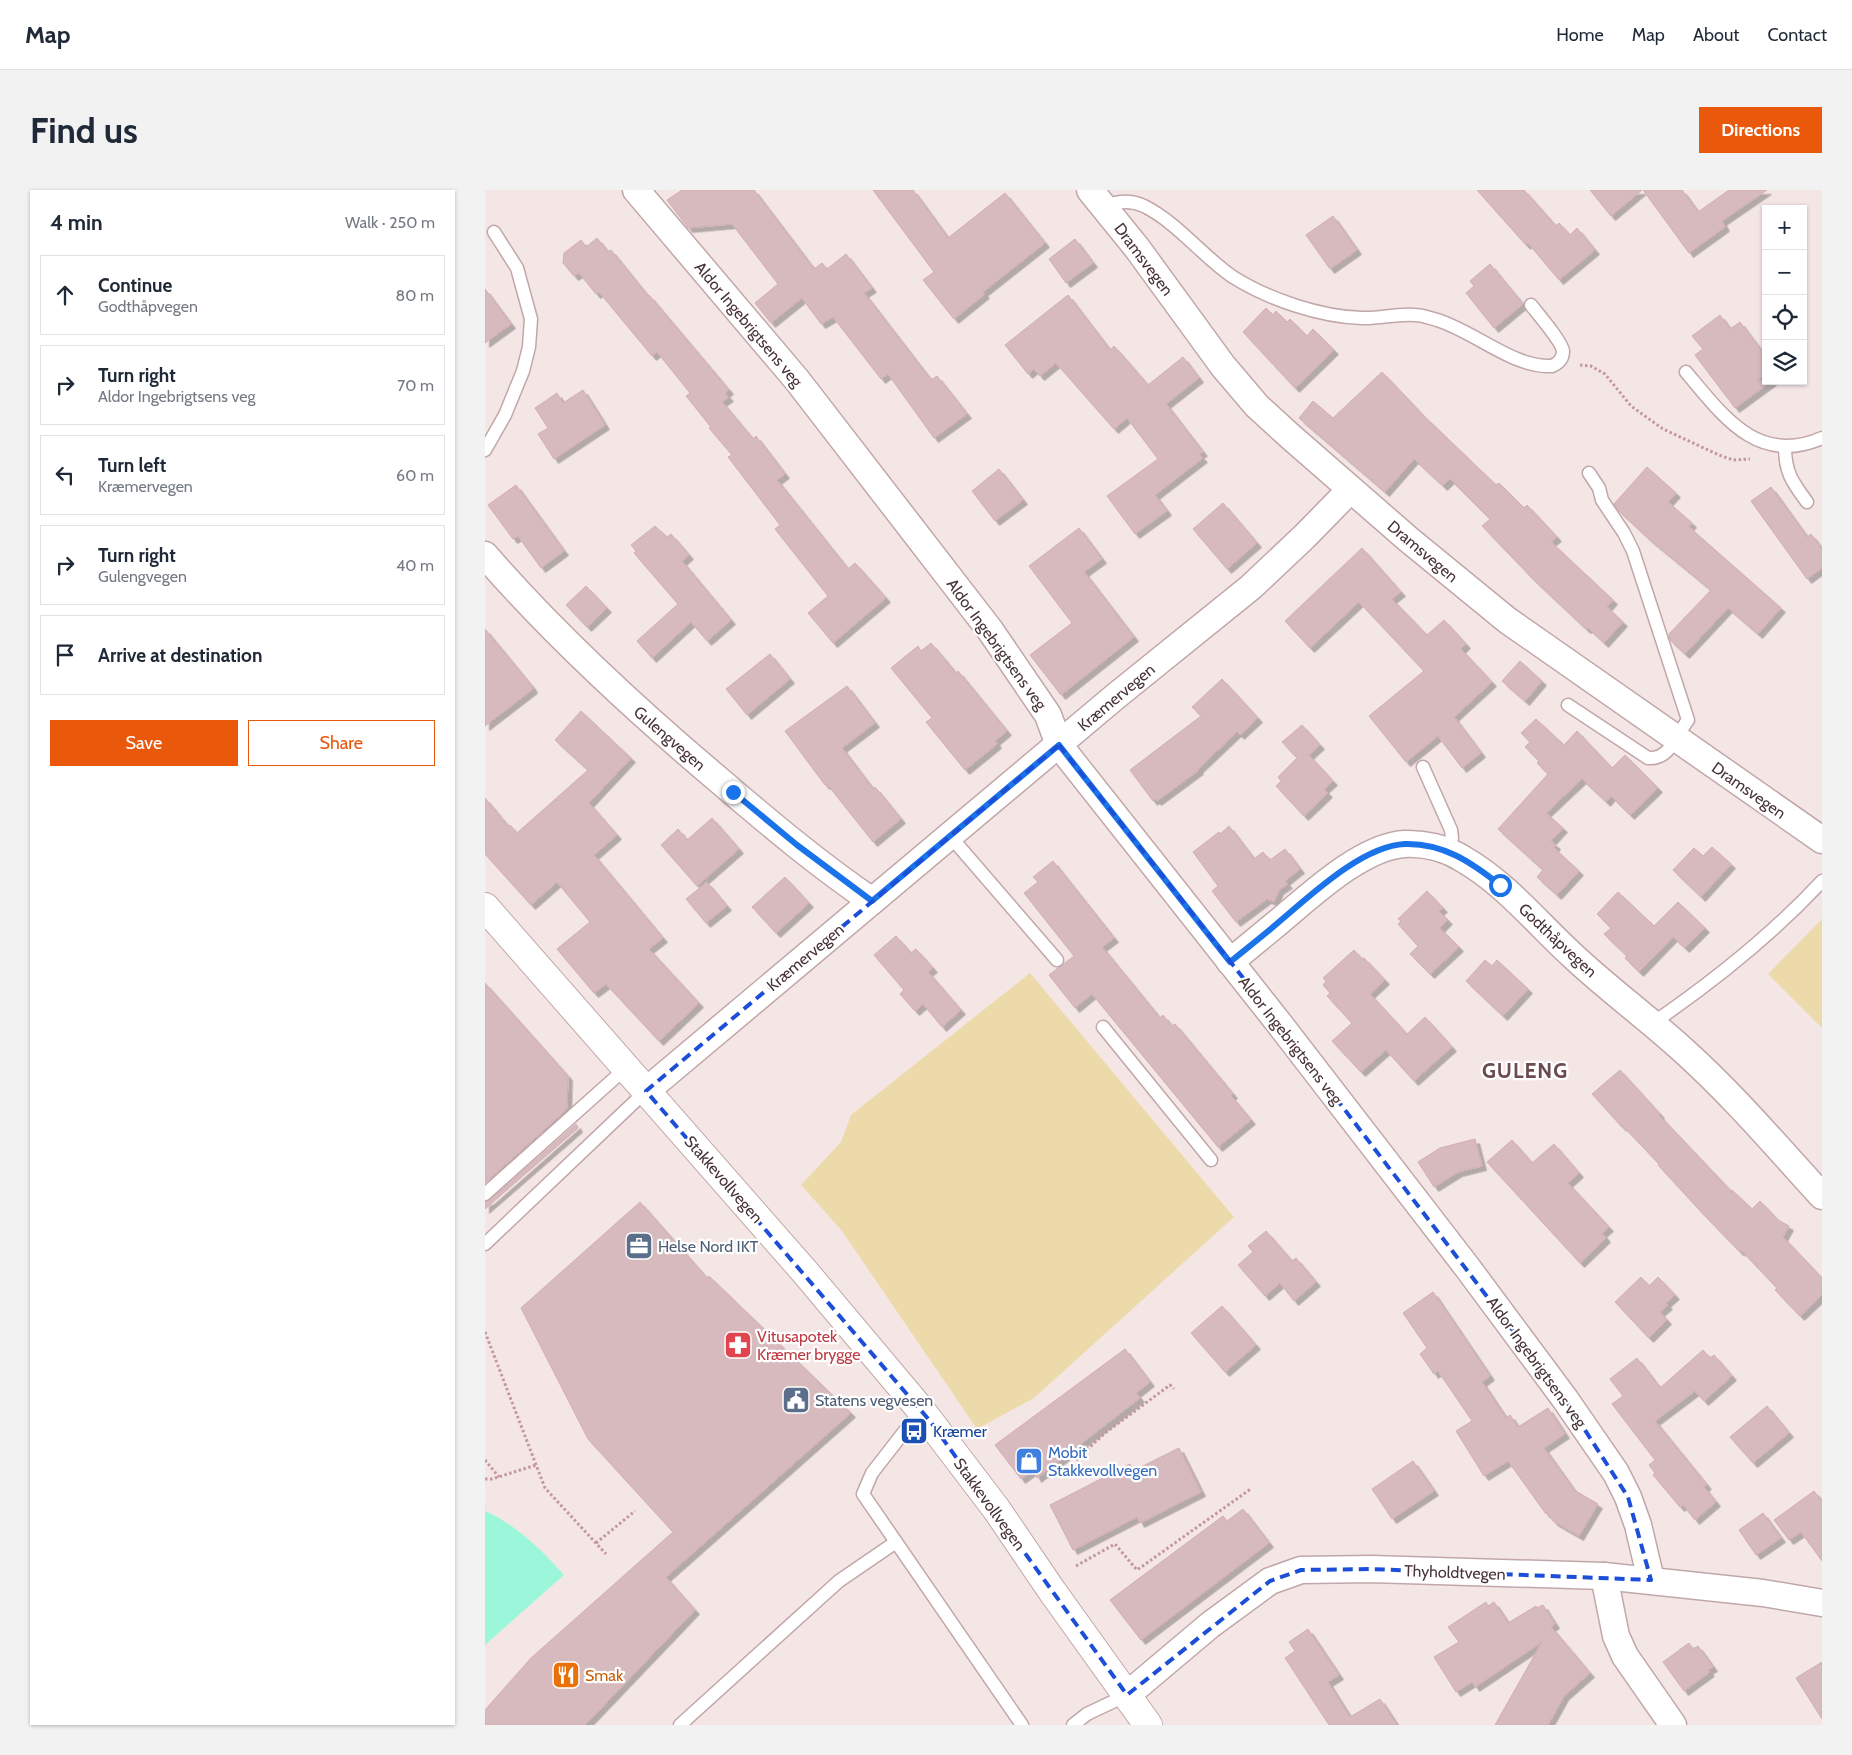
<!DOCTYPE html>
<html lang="en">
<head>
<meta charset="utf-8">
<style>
  body { margin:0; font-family:Cabin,sans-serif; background:#f2f2f3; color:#1f2937 }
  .controls { position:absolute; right:15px; top:15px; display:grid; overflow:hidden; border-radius:0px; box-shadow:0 1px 4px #0004 }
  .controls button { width:45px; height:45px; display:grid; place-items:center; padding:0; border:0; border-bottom:1px solid #e0e1e3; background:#fff; color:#1f2937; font:25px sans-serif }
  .stop { position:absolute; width:15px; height:15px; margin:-11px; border:4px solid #1a73e8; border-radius:50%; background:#fff }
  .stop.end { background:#1a73e8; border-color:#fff; box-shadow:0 1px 5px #0008 }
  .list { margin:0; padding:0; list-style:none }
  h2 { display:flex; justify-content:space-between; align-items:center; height:65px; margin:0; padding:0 20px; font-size:21px }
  h2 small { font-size:16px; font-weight:400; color:#747a83 }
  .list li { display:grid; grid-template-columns:32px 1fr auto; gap:15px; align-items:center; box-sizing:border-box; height:80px; margin:0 10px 10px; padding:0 10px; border:1px solid #e0e1e3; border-radius:0px }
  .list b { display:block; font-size:19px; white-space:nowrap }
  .list p { margin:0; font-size:16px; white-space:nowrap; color:#747a83 }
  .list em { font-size:16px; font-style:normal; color:#747a83 }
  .actions { display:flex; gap:10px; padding:15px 20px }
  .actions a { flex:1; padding:11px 0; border:1px solid #ea580c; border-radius:0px; text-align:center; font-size:18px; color:#ea580c }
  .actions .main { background:#ea580c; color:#fff }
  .icon { flex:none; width:28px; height:28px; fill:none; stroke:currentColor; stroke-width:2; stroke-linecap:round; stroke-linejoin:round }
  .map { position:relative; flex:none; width:1337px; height:1535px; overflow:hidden; border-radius:0px }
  header { display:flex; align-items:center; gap:30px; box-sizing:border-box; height:70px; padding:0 25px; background:#fff; border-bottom:1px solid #e0e1e3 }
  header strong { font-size:24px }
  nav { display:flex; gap:28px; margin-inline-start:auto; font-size:18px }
  .intro { display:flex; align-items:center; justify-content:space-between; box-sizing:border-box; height:120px; padding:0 30px }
  h1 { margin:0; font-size:35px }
  .button { padding:12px 22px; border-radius:0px; background:#ea580c; color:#fff; font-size:18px; font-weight:700 }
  main { display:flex; gap:30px; padding:0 30px }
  aside { flex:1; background:#fff; border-radius:0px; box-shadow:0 1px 4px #0004 }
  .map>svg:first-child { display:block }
  .green { fill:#eddaab }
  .water { fill:#9cf7da }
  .building { fill:#d7babe; stroke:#d3adb1; filter:url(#shadow) }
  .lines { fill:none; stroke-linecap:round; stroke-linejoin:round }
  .service-casing { stroke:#c1a7a9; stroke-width:15 }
  .minor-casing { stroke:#c1a7a9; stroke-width:29 }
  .tertiary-casing { stroke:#c1a7a9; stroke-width:30 }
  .path { stroke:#c4979b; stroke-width:3; stroke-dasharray:2.5 2.5; stroke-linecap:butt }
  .service { stroke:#fff; stroke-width:12 }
  .minor { stroke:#fff; stroke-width:26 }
  .tertiary { stroke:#fff; stroke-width:28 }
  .route { stroke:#1a73e8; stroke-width:6 }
  .marked { fill:none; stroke:#1d4ed8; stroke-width:4; stroke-dasharray:10 6; stroke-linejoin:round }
  .labels { text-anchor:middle; stroke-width:4.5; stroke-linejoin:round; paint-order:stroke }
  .street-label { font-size:16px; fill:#483437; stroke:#fff }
  .service-label { font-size:16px; fill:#4e5e75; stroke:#fff; text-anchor:start }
  .health-label { font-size:16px; fill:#be3a42; stroke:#fff; text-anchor:start }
  .transit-label { font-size:16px; fill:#164399; stroke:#fff; text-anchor:start }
  .shop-label { font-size:16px; fill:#366cbe; stroke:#fff; text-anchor:start }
  .food-label { font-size:16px; fill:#c56008; stroke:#fff; text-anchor:start }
  .district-label { font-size:21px; font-weight:bold; letter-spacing:1px; fill:#6c4b4f; stroke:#fff }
</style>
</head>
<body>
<header>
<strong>Map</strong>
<nav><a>Home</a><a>Map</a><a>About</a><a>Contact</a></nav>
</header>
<div class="intro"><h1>Find us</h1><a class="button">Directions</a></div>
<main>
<aside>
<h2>4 min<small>Walk · 250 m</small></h2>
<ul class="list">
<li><svg class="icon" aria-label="ahead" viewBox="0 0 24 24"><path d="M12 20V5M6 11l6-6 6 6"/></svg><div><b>Continue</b><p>Godthåpvegen</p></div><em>80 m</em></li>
<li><svg class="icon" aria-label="right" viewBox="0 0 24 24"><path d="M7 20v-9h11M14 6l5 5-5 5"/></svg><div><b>Turn right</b><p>Aldor Ingebrigtsens veg</p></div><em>70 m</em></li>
<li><svg class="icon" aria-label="left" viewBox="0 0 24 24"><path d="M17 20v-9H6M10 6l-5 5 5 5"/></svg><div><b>Turn left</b><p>Kræmervegen</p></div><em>60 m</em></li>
<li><svg class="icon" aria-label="right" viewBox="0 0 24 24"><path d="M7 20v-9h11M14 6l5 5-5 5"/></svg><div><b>Turn right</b><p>Gulengvegen</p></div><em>40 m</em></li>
<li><svg class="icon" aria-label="arrive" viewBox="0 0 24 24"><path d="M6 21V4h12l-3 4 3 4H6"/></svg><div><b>Arrive at destination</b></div></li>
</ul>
<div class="actions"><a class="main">Save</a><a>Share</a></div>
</aside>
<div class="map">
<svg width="1337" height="1535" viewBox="0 0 1337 1535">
  <defs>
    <filter id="shadow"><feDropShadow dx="4.5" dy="4.5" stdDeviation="0" flood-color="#0004"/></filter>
  </defs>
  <rect width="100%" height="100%" fill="#f5e6e6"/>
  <g class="green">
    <path d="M1337 729V838L1283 784Z"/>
    <path d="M545 783 749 1027 549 1208 492 1239 357 1041 316 995 356 952 366 925Z"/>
  </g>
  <path class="water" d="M0 1321C30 1334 57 1360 79 1385L0 1455Z"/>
  <g class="building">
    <path d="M197 0H269L329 79 337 73 342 79 361 64 387 98 379 103 446 190 452 186 482 224 449 248 403 184 396 189 348 127 336 134 317 108 286 133 270 113 293 94 247 34 203 38 182 10Z"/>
    <path d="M388 0H428L463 48 520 3 560 53 498 102 500 104 469 129 438 90 449 82Z"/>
    <path d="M992 0H1039L1071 36 1074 33 1085 45 1092 38 1110 60 1074 90 1043 53 1041 55Z"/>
    <path d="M1105 0H1157L1126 26Z"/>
    <path d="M1158 0H1197L1213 22 1244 0H1282L1237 31 1240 37 1204 63Z"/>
    <path d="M848 26 872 60 845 79 821 45Z"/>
    <path d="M112 48 123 62 126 60 163 106 164 105 244 200 240 203 244 207 237 212 268 249 271 246 300 284 292 290 363 379 370 373 401 408 348 453 323 423 343 406 290 339 295 335 243 267 247 265 224 238 226 237 201 206 205 203 172 162 167 166 114 102 111 104 94 83 89 86 78 73 79 63 96 50 101 57Z"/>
    <path d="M590 49 608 73 581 93 564 69Z"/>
    <path d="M1005 74 1038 114 1009 138 981 103 989 96 985 91Z"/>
    <path d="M0 99 26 134 0 153Z"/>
    <path d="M583 105 625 160 629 156 663 195 698 167 714 188 681 214 718 262 714 264 718 268 670 305 682 321 650 344 622 306 673 269 642 228 629 239 571 173 555 186 549 179 543 184 520 155Z"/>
    <path d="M781 118 788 125 791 121 802 132 805 129 822 146 828 139 849 160 810 198 758 142Z"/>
    <path d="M1235 125 1245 139 1255 132 1281 167V184L1271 191H1287L1250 218 1210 165 1218 159 1207 146Z"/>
    <path d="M897 182 938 225 1011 295 1014 293 1039 318 1042 315 1072 347 1066 352 1128 410 1122 417 1138 432 1119 453 1103 438 1101 439 1050 391 997 336 1005 329 965 289 958 296 929 269 900 302 814 228 828 211 848 228Z"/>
    <path d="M98 200 120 235 69 269 53 244 63 238 50 218 72 203 78 213Z"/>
    <path d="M1162 277 1191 303 1183 312 1207 333 1204 337 1296 418 1273 444 1243 418 1200 464 1185 450 1184 444 1226 400 1164 349 1134 321 1129 314Z"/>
    <path d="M514 279 538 310 510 331 487 301Z"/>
    <path d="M31 295 79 361 56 378 33 346 28 349 3 315Z"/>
    <path d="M1286 297 1322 347 1326 344 1337 359V378L1322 389 1266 311Z"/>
    <path d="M738 313 772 353 742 379 708 339Z"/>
    <path d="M170 336 182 347 186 344 204 365 197 371 246 430 222 451 206 432 167 468 152 451 193 414 149 363 151 361 146 355Z"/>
    <path d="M594 338 617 369 599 382 649 447 576 505 545 465 587 433 544 376Z"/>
    <path d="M877 358 916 402 907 409 942 445 959 430 981 454 976 459 1007 492 969 527 996 563 977 578 953 546 921 572 884 526 939 481 874 412 825 458 800 431Z"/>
    <path d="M101 396 122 418 102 437 81 415Z"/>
    <path d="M0 439 46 495 48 499 0 536Z"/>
    <path d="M446 453 471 483 473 481 522 541 510 551 512 554 480 580 441 532 447 528 406 478 433 456 436 461Z"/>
    <path d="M285 464 305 489 262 525 241 499Z"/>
    <path d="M1035 471 1057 491 1040 511 1017 491Z"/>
    <path d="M737 489 773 528 755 545 752 542 713 579 714 580 672 611 670 609 668 611 645 580 716 526 707 517Z"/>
    <path d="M362 496 390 533 357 558 388 599 390 597 416 629 388 652 342 594 340 595 300 541Z"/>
    <path d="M96 521 146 568 104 613 132 645 109 665 178 748 164 759 214 813 174 851 121 794 109 803 72 759 105 732 72 692 46 715 0 664V608L23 636 25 635 32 643 103 580 70 550Z"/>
    <path d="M1051 529 1079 555 1092 541 1127 578 1140 565 1173 598 1145 625 1126 606 1121 612 1097 589 1061 623 1078 638 1066 651 1071 655 1069 658 1094 681 1072 705 1052 687 1058 680 1013 639 1063 584 1052 573 1054 571 1040 557 1045 552 1036 543Z"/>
    <path d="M817 535 835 555 824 565 848 591 839 599 843 603 819 626 791 596 796 591 793 587 812 568 797 552Z"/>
    <path d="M227 628 254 659 212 696 176 655 193 639 202 650Z"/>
    <path d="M744 636 769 669 778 662 785 670 800 659 815 679 800 691 803 694 794 700 789 712 782 709 751 732 727 701 733 696 708 662 734 642 735 644Z"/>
    <path d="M1227 657 1246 674 1216 707 1188 680 1209 658 1218 666Z"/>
    <path d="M568 671 629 748 617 757 675 828 678 825 687 836 690 834 748 904 746 906 766 930 733 957 607 804 590 818 564 785 589 766 539 703 553 692 548 687Z"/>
    <path d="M300 687 324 713 291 743 267 717Z"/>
    <path d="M222 692 242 716 221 733 201 709Z"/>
    <path d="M942 701 958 718 954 721 963 730 955 738 974 757 945 784 925 764 933 756 913 734 916 731 913 729Z"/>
    <path d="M1133 702 1169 736 1193 712 1220 738 1200 758 1188 747 1154 782 1140 768 1142 766 1119 744 1126 738 1112 724Z"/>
    <path d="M411 746 426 763 431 759 448 778 443 782 476 820 457 837 438 814 430 821 415 804 419 800 389 765Z"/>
    <path d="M869 760 877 769 879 768 900 790 885 804 922 844 940 827 967 857 929 891 901 860 876 882 847 851 867 833 842 806 845 803 838 795 841 791 838 788Z"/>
    <path d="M1000 770 1007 776 1012 770 1043 799 1018 826 981 791Z"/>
    <path d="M0 793 83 886 82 919 0 993Z"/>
    <path d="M1135 880 1175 924 1174 925 1246 1001 1247 1000 1267 1019 1275 1011 1293 1030 1304 1036 1298 1047 1337 1088V1105L1315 1126 1290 1100 1292 1098 1256 1060 1255 1062 1220 1026 1173 975 1174 974 1138 936 1137 937 1107 904Z"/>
    <path d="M91 934 93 938 0 1019V1012L5 1010Z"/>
    <path d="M990 949 997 976 973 982 949 997 933 972 955 958Z"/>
    <path d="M1027 950 1047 973 1069 954 1094 983 1083 993 1124 1037 1117 1043 1121 1048 1095 1073 1002 972Z"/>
    <path d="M155 1012 222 1088 224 1086 366 1223 181 1387 210 1420 100 1535H0V1520L46 1468 188 1342 103 1249 36 1118Z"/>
    <path d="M781 1041 807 1071 811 1068 831 1092 809 1111 795 1093 780 1106 753 1075 768 1062 763 1056Z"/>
    <path d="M1156 1087 1164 1096 1173 1087 1190 1105 1181 1113 1183 1115 1175 1122 1182 1130 1164 1148 1130 1112Z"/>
    <path d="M948 1102 1005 1186 997 1192 1021 1228 1025 1225 1033 1237 1063 1218 1080 1244 1059 1258 1089 1300 1113 1314 1094 1346 1068 1331 1062 1322 1061 1324 1023 1271 999 1286 971 1241 987 1231 953 1181 949 1184 935 1164 942 1158 918 1123Z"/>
    <path d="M737 1116 771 1155 740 1182 706 1143Z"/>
    <path d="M640 1159 665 1192 651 1203 655 1208 552 1288 548 1280 536 1289 510 1255Z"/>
    <path d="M1218 1160 1225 1168 1229 1165 1247 1186 1219 1211 1210 1201 1170 1231 1222 1295 1219 1297 1231 1312 1210 1330 1198 1315 1195 1317 1168 1285 1170 1283 1164 1275 1170 1270 1127 1214 1138 1206 1125 1189 1152 1168 1175 1198Z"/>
    <path d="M1282 1216 1304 1243 1268 1273 1245 1247Z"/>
    <path d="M694 1258 716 1302 655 1333 652 1327 588 1360 565 1315 645 1274 648 1281Z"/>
    <path d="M928 1271 949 1301 907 1329 887 1299Z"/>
    <path d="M1329 1301 1337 1312V1371L1316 1342 1304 1350 1289 1330Z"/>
    <path d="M758 1319 784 1353 656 1450 625 1410 738 1326 742 1331Z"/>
    <path d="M1278 1323 1296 1348 1271 1365 1254 1340Z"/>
    <path d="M1001 1412 1003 1416 1009 1412 1023 1433 1051 1416 1052 1418 1058 1415 1070 1434 1066 1437 1105 1483 1079 1506 1063 1535H1010L1057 1452 990 1497 987 1492 971 1502 949 1467 974 1452 963 1437Z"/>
    <path d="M823 1439 854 1485 843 1492 865 1527 895 1509 912 1535H844L800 1468 810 1461 804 1452Z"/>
    <path d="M1204 1453 1208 1459 1213 1456 1228 1477 1223 1480 1225 1482 1199 1501 1178 1472Z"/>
    <path d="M1337 1472V1529L1311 1488Z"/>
  </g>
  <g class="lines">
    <g class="service-casing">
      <g id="service">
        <path d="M619 17C632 11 646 10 659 16 693 33 717 66 748 87 783 109 835 127 877 128 894 129 913 123 930 125 937 125 945 128 952 130 989 141 1028 178 1067 176 1074 173 1078 168 1078 161 1077 152 1053 124 1046 115"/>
        <path d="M1201 182C1238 226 1273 276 1337 248"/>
        <path d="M1300 257C1300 282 1307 292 1322 312"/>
        <path d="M0 260 20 225 38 181 44 157 46 129 32 78 9 42"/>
        <path d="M1083 515 1163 568C1185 570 1191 545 1203 530L1148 361 1139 343 1117 310 1114 298 1104 283"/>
        <path d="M938 577 966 640 967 648 963 661"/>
        <path d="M465 646 572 770"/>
        <path d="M1168 833C1229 791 1286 746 1337 691"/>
        <path d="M618 837 726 970"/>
        <path d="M0 1004 141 878"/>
        <path d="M0 1054 161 901"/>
        <path d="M436 1220 387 1283 378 1304 537 1535"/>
        <path d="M195 1535 354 1391 411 1352"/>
        <path d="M588 1535 602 1524 642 1505"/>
      </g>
    </g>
    <g class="minor-casing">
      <g id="minor">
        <path d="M151 0 312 190 505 440 563 525 574 555 793 832 982 1077 1080 1209 1131 1283 1143 1307 1153 1335 1166 1390"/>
        <path d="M605 0 652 58 738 176 772 216 806 247 923 349 1022 430 1337 650"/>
        <path d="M0 365C72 448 152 521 235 591 284 633 334 675 387 711"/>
        <path d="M745 772C762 758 779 744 796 730 827 704 877 657 919 654 939 653 961 658 978 669 1020 693 1052 733 1088 766 1123 799 1163 828 1199 861 1249 906 1292 957 1337 1006"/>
        <path d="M161 901 631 506 766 397 820 346 865 300"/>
        <path d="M1119 1386 1131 1446 1140 1466 1188 1535"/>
        <path d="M642 1505 725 1435 785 1391 816 1380 886 1379 1119 1386 1278 1403 1337 1413"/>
      </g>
    </g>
    <g class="tertiary-casing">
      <path id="tertiary" d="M0 717 320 1082 436 1220 512 1320 567 1401 663 1535"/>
    </g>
    <g class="path">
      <path d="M1095 175 1106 176 1120 184 1146 216 1178 239 1234 265 1248 270 1265 269"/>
      <path d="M0 1142 60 1298 121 1364"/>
      <path d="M0 1270 14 1287"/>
      <path d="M591 1270 620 1243 685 1195 689 1199"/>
      <path d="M0 1289H7L51 1275"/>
      <path d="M111 1353 150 1321"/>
      <path d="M591 1376 630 1354 652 1380 767 1298"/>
    </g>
    <use href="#service" class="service"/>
    <use href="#minor" class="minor"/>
    <use href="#tertiary" class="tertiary"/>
  </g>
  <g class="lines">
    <path class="route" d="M248 602 312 655 387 711 574 555 745 772C762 758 779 745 795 731 826 705 877 656 920 654 958 653 986 672 1015 695"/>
  </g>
  <path class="marked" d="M574 555 793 832 1080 1209 1143 1307 1166 1390 886 1379 816 1380 785 1391 642 1505 445 1231 161 901Z"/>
  <defs>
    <g id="office-square" transform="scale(1.4375)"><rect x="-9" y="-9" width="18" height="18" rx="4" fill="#5c6f8a" stroke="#fff"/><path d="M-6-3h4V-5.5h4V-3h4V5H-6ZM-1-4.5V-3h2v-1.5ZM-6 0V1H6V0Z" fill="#fff"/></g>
    <g id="pharmacy-square" transform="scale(1.4375)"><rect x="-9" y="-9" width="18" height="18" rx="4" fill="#e0444e" stroke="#fff"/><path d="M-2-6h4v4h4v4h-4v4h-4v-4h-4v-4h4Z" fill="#fff"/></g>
    <g id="civic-square" transform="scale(1.4375)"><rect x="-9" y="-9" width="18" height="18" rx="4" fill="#5c6f8a" stroke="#fff"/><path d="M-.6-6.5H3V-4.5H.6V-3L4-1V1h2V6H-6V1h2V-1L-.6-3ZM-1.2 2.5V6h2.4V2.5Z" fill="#fff"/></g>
    <g id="bus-square" transform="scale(1.4375)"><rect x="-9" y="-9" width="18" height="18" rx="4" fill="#1a4fb4" stroke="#fff"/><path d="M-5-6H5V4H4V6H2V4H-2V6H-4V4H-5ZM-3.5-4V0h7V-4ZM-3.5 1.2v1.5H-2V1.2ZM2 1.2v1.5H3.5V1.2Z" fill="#fff"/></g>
    <g id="shop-square" transform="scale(1.4375)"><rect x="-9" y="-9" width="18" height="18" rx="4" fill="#3f7fe0" stroke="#fff"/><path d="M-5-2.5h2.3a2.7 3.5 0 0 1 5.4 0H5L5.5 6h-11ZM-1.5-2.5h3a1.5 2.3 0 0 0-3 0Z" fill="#fff"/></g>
    <g id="restaurant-square" transform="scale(1.4375)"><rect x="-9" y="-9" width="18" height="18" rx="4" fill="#e8710a" stroke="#fff"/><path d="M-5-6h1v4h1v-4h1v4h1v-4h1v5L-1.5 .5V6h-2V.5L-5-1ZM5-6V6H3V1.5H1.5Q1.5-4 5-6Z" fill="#fff"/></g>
  </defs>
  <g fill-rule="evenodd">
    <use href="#office-square" x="154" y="1056"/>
    <use href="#pharmacy-square" x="253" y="1155"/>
    <use href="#civic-square" x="311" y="1210"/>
    <use href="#bus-square" x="429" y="1241"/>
    <use href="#shop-square" x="544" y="1271"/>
    <use href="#restaurant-square" x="81" y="1485"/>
  </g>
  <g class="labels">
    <g class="street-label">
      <text transform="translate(659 69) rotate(53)" y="6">Dramsvegen</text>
      <text transform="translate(264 134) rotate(50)" y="6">Aldor Ingebrigtsens veg</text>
      <text transform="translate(938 361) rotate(40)" y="6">Dramsvegen</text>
      <text transform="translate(512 454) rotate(54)" y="6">Aldor Ingebrigtsens veg</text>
      <text transform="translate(631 507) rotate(-40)" y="6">Kræmervegen</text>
      <text transform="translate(185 548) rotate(41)" y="6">Gulengvegen</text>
      <text transform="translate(1264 600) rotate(35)" y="6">Dramsvegen</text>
      <text transform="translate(1073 750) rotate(43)" y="6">Godthåpvegen</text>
      <text transform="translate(320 767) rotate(-40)" y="6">Kræmervegen</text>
      <text transform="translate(806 850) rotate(52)" y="6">Aldor Ingebrigtsens veg</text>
      <text transform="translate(239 989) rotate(49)" y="6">Stakkevollvegen</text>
      <text transform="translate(1052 1172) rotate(54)" y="6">Aldor Ingebrigtsens veg</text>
      <text transform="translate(505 1314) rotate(54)" y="6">Stakkevollvegen</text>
      <text transform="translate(970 1382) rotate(2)" y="6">Thyholdtvegen</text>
    </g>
    <g class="service-label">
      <text x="173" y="1062">Helse Nord IKT</text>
      <text x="330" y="1216">Statens vegvesen</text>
    </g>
    <g class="health-label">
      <text x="272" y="1152">Vitusapotek<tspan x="272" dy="18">Kræmer brygge</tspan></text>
    </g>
    <g class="transit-label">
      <text x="448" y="1247">Kræmer</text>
    </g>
    <g class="shop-label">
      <text x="563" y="1268">Mobit<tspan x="563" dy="18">Stakkevollvegen</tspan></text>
    </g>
    <g class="food-label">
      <text x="100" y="1491">Smak</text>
    </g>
    <g class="district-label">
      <text x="1040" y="888">GULENG</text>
    </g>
  </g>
</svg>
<div class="controls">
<button>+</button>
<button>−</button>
<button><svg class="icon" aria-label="locate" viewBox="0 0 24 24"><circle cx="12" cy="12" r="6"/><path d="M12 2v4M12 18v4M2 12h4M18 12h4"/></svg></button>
<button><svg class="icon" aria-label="layers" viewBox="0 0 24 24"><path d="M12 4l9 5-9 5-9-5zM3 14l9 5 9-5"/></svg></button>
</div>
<div class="stop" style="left:1015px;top:695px"></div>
<div class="stop end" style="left:248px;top:602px"></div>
</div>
</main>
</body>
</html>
